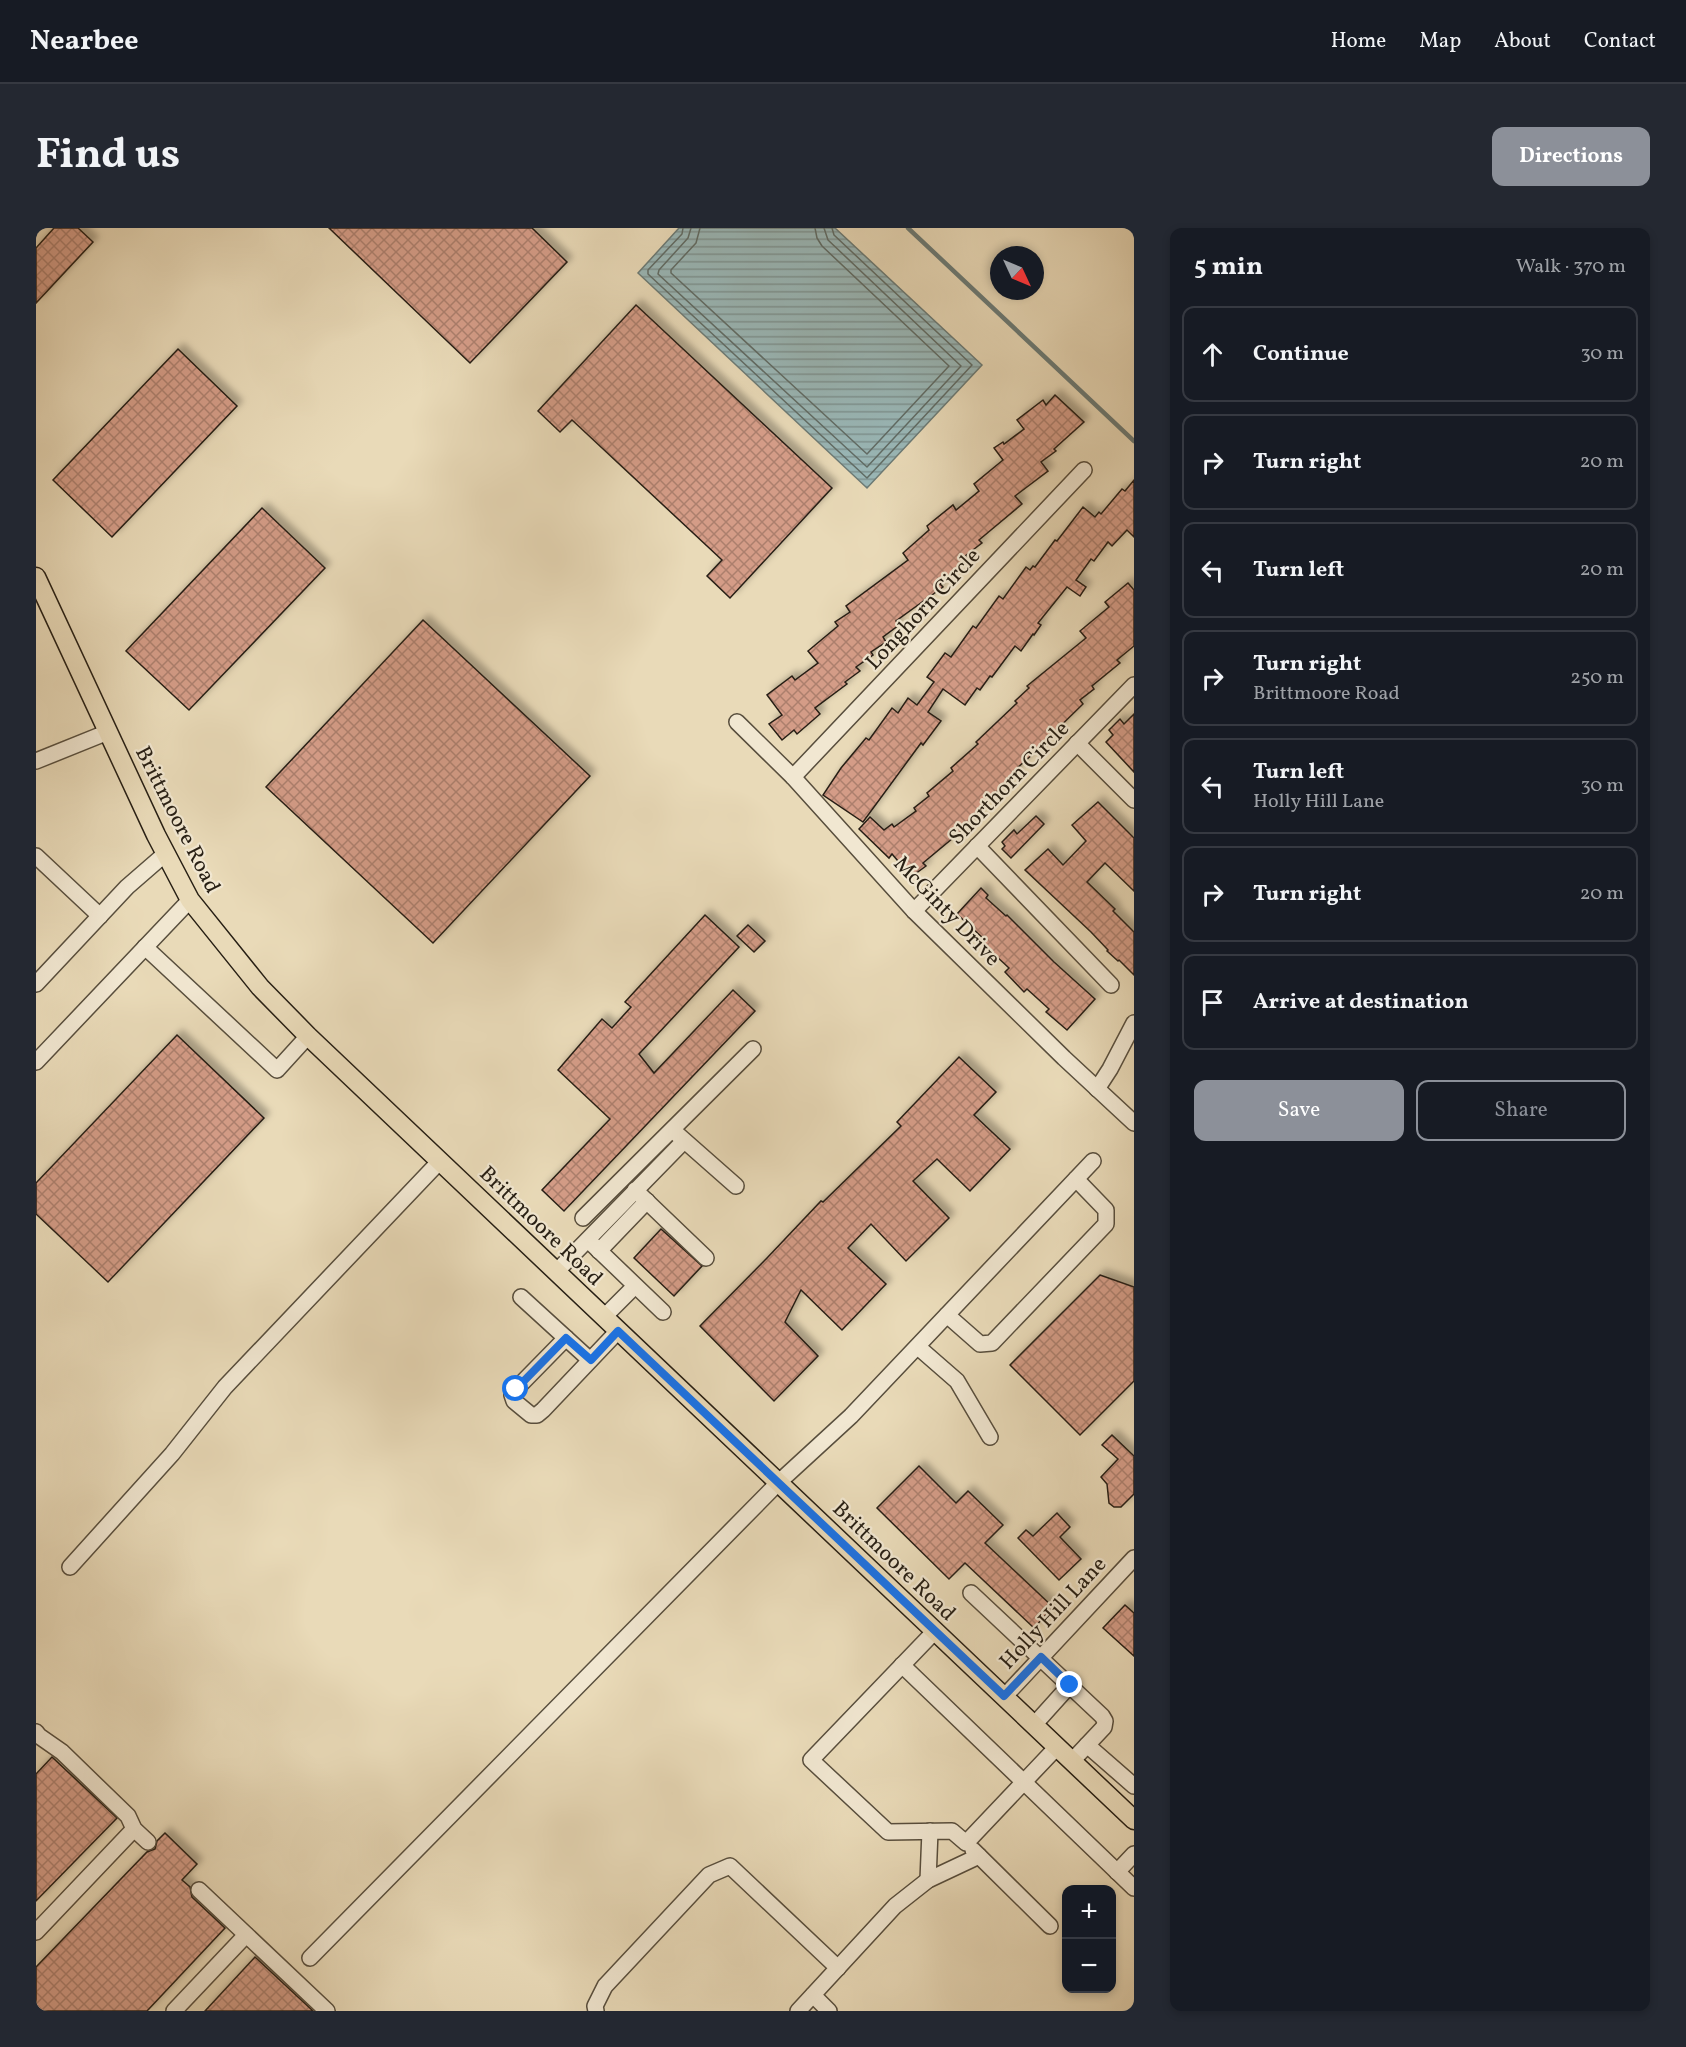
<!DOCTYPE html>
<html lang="en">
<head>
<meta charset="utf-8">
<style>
  body { margin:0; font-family:Vollkorn,serif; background:#242831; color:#f1f3f6 }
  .controls { position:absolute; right:18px; bottom:18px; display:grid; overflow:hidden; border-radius:12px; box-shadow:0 3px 9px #0003 }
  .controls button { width:54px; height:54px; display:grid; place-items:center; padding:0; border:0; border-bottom:2px solid #363941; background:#171b24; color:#f1f3f6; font:30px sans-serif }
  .compass { position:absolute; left:954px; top:18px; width:54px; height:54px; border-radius:50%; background:#171b24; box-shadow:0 3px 9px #0003; rotate:134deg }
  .stop { position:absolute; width:18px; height:18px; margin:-14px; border:4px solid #1a73e8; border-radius:50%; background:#fff }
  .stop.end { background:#1a73e8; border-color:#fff; box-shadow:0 2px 6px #0008 }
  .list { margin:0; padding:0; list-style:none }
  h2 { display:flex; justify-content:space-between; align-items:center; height:78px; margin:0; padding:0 24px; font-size:26px }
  h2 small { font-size:20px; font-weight:400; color:#9ea1a6 }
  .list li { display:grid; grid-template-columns:39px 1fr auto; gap:18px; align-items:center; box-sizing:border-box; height:96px; margin:0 12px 12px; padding:0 12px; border:2px solid #363941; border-radius:12px }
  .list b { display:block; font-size:22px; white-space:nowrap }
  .list p { margin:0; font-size:20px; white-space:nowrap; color:#9ea1a6 }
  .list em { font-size:20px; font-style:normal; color:#9ea1a6 }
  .actions { display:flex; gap:12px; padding:18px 24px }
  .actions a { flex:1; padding:14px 0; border:2px solid #8c9099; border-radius:12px; text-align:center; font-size:21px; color:#8c9099 }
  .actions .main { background:#8c9099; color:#fff }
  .icon { flex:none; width:33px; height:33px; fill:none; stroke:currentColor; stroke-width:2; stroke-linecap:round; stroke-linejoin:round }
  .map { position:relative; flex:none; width:1098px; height:1783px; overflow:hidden; border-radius:12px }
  header { display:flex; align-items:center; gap:36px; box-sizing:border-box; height:84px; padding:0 30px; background:#171b24; border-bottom:2px solid #363941 }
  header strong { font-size:28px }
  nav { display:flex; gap:33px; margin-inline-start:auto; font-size:21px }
  .intro { display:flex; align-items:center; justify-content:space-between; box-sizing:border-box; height:144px; padding:0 36px }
  h1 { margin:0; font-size:42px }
  .button { padding:15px 27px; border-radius:12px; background:#8c9099; color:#fff; font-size:21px; font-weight:700 }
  main { display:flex; gap:36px; padding:0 36px }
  aside { flex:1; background:#171b24; border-radius:12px; box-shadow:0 3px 9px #0003 }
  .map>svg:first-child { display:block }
  .water { fill:url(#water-rules); stroke:#6c7b76; stroke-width:1.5 }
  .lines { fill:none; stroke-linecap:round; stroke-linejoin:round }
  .shore { stroke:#606c66; stroke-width:1.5 }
  .stream { stroke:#6c7b76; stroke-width:4.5 }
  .building { fill:url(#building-cross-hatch); stroke:#271f14; stroke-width:1.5; filter:url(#shadow) }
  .minor-casing { stroke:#584e3d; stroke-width:18 }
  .major-casing { stroke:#271f14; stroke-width:21 }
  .minor { stroke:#f1e7d1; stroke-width:15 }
  .major { stroke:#e9dab8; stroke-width:18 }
  .route { stroke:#1a73e8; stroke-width:8 }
  .labels { text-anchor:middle; stroke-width:4.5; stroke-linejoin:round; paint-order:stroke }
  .street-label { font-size:22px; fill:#271f14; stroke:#f1e7d1 }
</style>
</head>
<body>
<header>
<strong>Nearbee</strong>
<nav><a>Home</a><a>Map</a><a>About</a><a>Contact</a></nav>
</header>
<div class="intro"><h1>Find us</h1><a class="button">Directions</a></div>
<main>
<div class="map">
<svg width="1098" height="1783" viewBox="0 0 1098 1783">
  <defs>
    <pattern id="water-rules" width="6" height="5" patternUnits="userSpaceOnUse" patternTransform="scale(1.5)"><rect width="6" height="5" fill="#9ab8b8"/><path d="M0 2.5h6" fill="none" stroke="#7e9594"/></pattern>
    <pattern id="building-cross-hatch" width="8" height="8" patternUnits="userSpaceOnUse" patternTransform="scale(1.5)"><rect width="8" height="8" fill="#d49c87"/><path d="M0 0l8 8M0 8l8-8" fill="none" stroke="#ac7f6d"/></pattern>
    <filter id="shadow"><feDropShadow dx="5.5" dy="-5.5" stdDeviation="3" flood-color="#0004"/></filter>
  </defs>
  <rect width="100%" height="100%" fill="#e9dab8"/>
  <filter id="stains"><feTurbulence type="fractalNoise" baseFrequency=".00333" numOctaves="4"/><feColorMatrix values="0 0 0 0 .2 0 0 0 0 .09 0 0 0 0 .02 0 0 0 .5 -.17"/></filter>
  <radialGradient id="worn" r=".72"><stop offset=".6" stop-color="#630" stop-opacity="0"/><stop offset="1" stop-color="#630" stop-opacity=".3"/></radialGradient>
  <path class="water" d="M643 0H799L946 137 831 260 602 45Z"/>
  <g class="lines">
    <g class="shore">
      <path d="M647 0 646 6 612 42V46L831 250 936 137 798 7 796 0"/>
      <path d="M655 0 652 10 623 42 622 46 831 239 925 138 792 12 788 0"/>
      <path d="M664 0 660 15 635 42V45L831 226 913 138 786 18 781 10 779 0"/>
    </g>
    <path class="stream" d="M872 0 1098 213"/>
  </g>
  <g class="building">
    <path d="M18 0H42L57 14 0 75V20Z"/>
    <path d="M293 0H496L531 34 434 135Z"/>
    <path d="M600 77 796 260 694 370 671 348 686 332 536 192 524 204 502 183Z"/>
    <path d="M142 121 201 178 76 309 17 252Z"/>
    <path d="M1019 167 1048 194 1018 221 1020 223 1005 234 1012 243 979 268 986 276 943 312 946 315 929 328 932 331 917 343 918 345 904 356 907 359 860 393 863 397 847 409 850 414 835 424 837 427 820 439 824 443 809 454 811 456 779 480 784 486 761 506 758 502 746 512 733 496 746 487 731 467 756 448 759 452 782 435 772 423 802 398 799 394 814 384 810 378 872 332 867 325 893 302 891 298 917 277 920 282 943 263 938 256 967 232 958 220 967 214 968 216 988 201 981 192 1007 172 1010 177Z"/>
    <path d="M1098 252V309L1091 302 1076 318 1072 314 1058 333 1055 331 1040 352 1050 359 1044 368 1031 359 1002 395 1005 397 998 407 997 406 985 423 979 418 956 449 954 448 944 462 941 460 929 477 907 461 892 484 905 493 887 517 885 515 827 594 787 567 805 540 830 510 833 512 856 480 862 485 872 470 881 477 898 454 891 449 909 425 915 429 937 398 940 400 963 368 967 371 990 339 994 342 997 338 999 339 1019 312 1021 313 1047 279 1059 289 1063 284 1065 286 1086 261 1089 263Z"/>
    <path d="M226 280 289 340 153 482 90 423Z"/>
    <path d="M1092 355 1098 362V418L1081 432 1084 435 1056 458 1058 461 1044 472 1047 476 1006 516 1007 517 980 541 982 543 941 583 943 586 928 598 929 600 887 635 890 638 879 646H873L856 626 853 630 823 601 834 589 848 602 856 596 858 599 880 583 878 580 893 568 891 565 917 543 915 540 942 516 940 514 981 475 979 473 993 460 991 458 1050 410 1044 403 1073 379 1069 374Z"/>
    <path d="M387 392 554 548 397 715 230 559Z"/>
    <path d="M1098 486V544L1070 514 1077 507 1073 502 1084 491 1088 496Z"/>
    <path d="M1062 574 1098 610V663L1069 635 1051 654 1079 681 1077 683 1098 704V747L1083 732 1082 733 1071 723 1072 722 1055 704 989 642 1012 621 1027 637 1050 613 1036 597Z"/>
    <path d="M1000 588 1008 596 975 630 966 621 969 618 966 614 978 602 981 606Z"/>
    <path d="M945 660 952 667 950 670 970 688 971 687 1018 734 1059 771 1031 802 1010 784 1013 781 991 761 988 764 969 744 973 740 945 714 948 711 921 686Z"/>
    <path d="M669 687 703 719 603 826 618 845 697 762 719 783 528 983 506 962 574 891 522 842 566 791 576 800 595 779 589 774Z"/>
    <path d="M712 697 729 713 718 724 701 708Z"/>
    <path d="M141 807 228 890 72 1054 0 986V955Z"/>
    <path d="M923 829 960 864 938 887 974 921 934 963 901 931 877 953 913 990 870 1033 835 996 812 1020 850 1056 806 1102 765 1062 749 1094 782 1128 738 1173 664 1098 731 1030 785 973 787 974 865 898 861 894Z"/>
    <path d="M625 1001 666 1038 638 1068 598 1030Z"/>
    <path d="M1064 1047 1098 1059V1153L1044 1207 974 1137Z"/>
    <path d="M1076 1207 1098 1228V1266L1085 1279H1078L1073 1275 1071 1256 1065 1249 1082 1231 1066 1217Z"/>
    <path d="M883 1238 920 1275 932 1263 967 1297 949 1315 1017 1379 998 1400 929 1335 913 1351 841 1280Z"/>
    <path d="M1021 1285 1034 1299 1024 1309 1045 1331 1023 1352 982 1310 990 1302 997 1308Z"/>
    <path d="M1089 1377 1098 1385V1428L1067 1400Z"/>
    <path d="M16 1529 81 1590 0 1673V1546Z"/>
    <path d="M129 1605 161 1636 146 1652 154 1659 156 1669 189 1700 111 1783H0V1739L111 1624 119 1621 121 1613Z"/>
    <path d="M219 1729 277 1783H169Z"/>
  </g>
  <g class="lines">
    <g class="minor-casing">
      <g id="minor">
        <path d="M701 494 757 549 878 683 1028 830 1098 895"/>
        <path d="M1041 515 1098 572"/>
        <path d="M0 533 72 504"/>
        <path d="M757 549 1048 242"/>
        <path d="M941 618 1075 757"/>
        <path d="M0 628 64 688"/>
        <path d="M878 683 1098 457"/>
        <path d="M109 719 241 842 272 808"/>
        <path d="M0 756 91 659 129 626"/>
        <path d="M0 834 154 672"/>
        <path d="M1061 861 1074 841 1098 795"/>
        <path d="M641 906 700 958"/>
        <path d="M599 962 670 1030"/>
        <path d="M547 990 717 821"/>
        <path d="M552 1012 627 1084"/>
        <path d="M563 1023 611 973"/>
        <path d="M520 1044 648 913"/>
        <path d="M485 1069 554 1132"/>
        <path d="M911 1087 944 1116 956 1115 1070 996V982L1040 951"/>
        <path d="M568 1089 599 1058"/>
        <path d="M530 1110 480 1161 476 1167 478 1173 495 1187H501L507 1182 582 1103"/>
        <path d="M882 1119 921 1153 954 1209"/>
        <path d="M34 1339 136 1226 189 1159 404 933"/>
        <path d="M935 1365 1066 1488 1069 1493 1068 1499 1036 1533"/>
        <path d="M899 1403 775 1532 852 1604 916 1603 930 1615 1021 1519"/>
        <path d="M866 1437 1098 1660"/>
        <path d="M968 1469 1098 1330"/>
        <path d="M998 1497 1034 1457"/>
        <path d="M0 1504 3 1508 26 1524 92 1588 98 1601 112 1614"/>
        <path d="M1051 1517 1098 1558"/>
        <path d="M937 1622 1014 1698"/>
        <path d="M1081 1644 1098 1626"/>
        <path d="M892 1652 894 1603"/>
        <path d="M163 1662 291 1783"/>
        <path d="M0 1704 98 1601"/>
        <path d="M274 1730 742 1255 815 1188 1057 933"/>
        <path d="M777 1767 793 1783"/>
        <path d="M138 1783 210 1707"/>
        <path d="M560 1783 559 1778 569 1758 673 1647 694 1638 802 1740"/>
        <path d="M762 1783 859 1678 892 1652 943 1628"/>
      </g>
    </g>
    <g class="major-casing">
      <path id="major" d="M0 349 120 607 154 672 224 759 272 808 1098 1592"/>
    </g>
    <use href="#minor" class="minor"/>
    <use href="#major" class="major"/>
  </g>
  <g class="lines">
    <path class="route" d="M480 1161 530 1110 555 1132 582 1103 968 1468 1005 1429 1034 1457"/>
  </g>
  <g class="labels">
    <g class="street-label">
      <text transform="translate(886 380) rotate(-47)" y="8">Longhorn Circle</text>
      <text transform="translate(972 554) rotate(-46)" y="8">Shorthorn Circle</text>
      <text transform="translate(143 591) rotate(63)" y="8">Brittmoore Road</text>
      <text transform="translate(912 682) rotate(46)" y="8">McGinty Drive</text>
      <text transform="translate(506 997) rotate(44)" y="8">Brittmoore Road</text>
      <text transform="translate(859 1332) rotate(44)" y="8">Brittmoore Road</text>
      <text transform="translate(1016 1384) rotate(-47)" y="8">Holly Hill Lane</text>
    </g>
  </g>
  <rect width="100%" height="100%" filter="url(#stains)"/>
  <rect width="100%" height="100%" fill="url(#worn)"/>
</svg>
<div class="controls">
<button>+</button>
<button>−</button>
</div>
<svg class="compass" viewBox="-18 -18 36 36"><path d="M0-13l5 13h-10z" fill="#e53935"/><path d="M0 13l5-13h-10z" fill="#9ea1a6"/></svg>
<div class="stop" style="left:480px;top:1161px"></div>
<div class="stop end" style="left:1034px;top:1457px"></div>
</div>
<aside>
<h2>5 min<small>Walk · 370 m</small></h2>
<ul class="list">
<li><svg class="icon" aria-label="ahead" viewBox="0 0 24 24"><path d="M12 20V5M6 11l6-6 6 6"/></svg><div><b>Continue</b></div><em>30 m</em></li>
<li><svg class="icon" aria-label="right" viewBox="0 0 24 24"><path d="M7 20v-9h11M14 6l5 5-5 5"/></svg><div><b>Turn right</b></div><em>20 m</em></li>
<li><svg class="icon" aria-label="left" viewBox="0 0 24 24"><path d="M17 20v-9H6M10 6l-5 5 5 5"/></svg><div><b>Turn left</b></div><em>20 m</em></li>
<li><svg class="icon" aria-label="right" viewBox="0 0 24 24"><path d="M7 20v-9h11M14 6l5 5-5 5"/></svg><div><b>Turn right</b><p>Brittmoore Road</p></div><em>250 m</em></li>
<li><svg class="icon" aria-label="left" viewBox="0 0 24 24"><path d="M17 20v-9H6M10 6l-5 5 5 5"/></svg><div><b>Turn left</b><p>Holly Hill Lane</p></div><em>30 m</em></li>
<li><svg class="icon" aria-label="right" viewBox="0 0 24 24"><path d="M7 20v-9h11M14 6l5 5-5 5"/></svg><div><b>Turn right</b></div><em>20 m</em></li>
<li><svg class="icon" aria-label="arrive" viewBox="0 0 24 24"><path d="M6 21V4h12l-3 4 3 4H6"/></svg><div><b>Arrive at destination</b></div></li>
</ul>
<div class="actions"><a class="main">Save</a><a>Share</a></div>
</aside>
</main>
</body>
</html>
